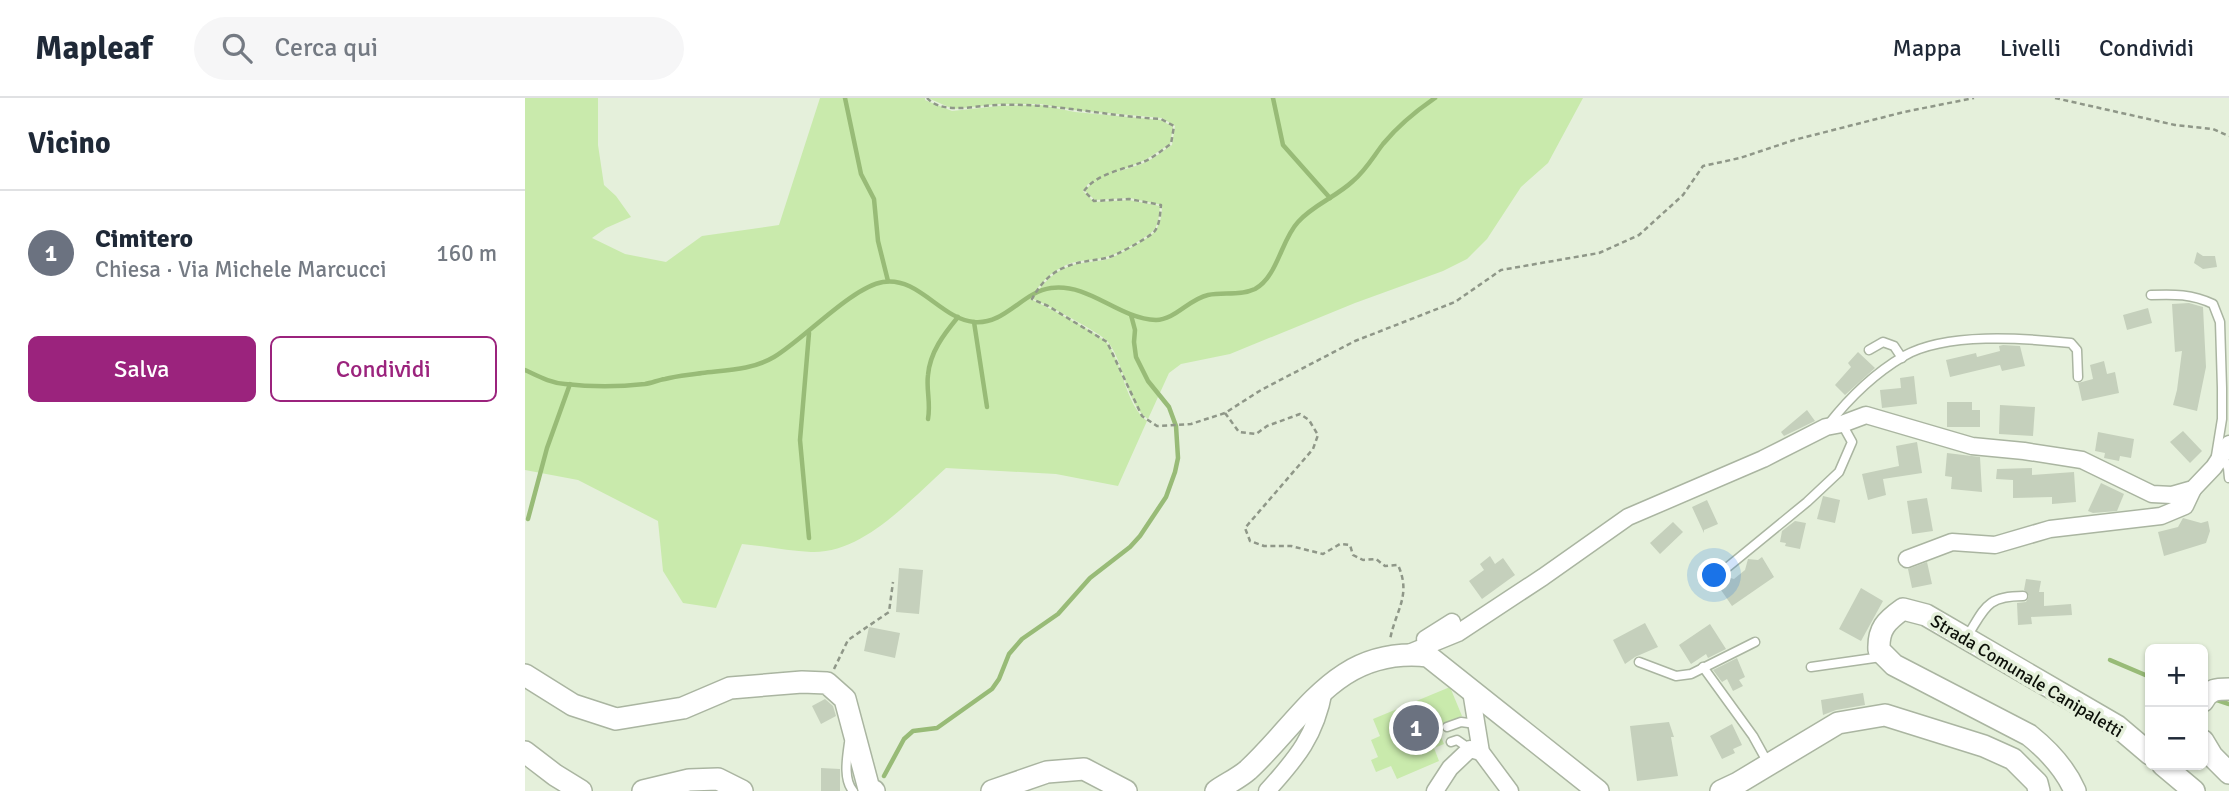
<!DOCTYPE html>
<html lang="it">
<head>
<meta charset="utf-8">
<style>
  body { margin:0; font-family:Signika,sans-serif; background:#f6f6f7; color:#1f2937 }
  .controls { position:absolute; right:21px; bottom:21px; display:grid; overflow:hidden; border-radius:10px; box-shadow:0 2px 5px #0004 }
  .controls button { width:63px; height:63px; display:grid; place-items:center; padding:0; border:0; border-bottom:2px solid #e0e1e3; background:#fff; color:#1f2937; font:35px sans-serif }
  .you { position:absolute; left:1190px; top:478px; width:24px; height:24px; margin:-18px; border:5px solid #fff; border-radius:50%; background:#1a73e8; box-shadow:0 0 0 10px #1a73e833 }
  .badge { display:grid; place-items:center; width:46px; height:46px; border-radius:50%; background:#9b237d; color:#fff; font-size:23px; font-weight:700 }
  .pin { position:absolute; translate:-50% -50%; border:4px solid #fff; box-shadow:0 2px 7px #0006 }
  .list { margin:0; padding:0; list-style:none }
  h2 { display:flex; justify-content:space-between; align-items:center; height:91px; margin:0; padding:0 28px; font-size:30px }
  h2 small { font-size:23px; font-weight:400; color:#747a83 }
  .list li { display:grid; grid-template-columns:46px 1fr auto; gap:21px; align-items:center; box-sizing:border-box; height:126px; padding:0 28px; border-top:2px solid #e0e1e3 }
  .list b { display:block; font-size:26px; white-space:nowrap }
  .list p { margin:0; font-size:23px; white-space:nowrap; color:#747a83 }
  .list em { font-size:23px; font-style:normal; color:#747a83 }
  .actions { display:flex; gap:14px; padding:21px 28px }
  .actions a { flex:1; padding:16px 0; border:2px solid #9b237d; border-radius:10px; text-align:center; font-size:24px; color:#9b237d }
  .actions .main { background:#9b237d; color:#fff }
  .icon { flex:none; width:38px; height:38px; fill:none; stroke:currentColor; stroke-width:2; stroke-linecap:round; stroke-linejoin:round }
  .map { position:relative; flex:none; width:1704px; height:693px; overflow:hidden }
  header { display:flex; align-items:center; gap:42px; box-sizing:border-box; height:98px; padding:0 35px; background:#fff; border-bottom:2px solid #e0e1e3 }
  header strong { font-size:33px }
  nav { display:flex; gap:38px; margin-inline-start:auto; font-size:24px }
  .search { width:490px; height:63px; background:#f6f6f7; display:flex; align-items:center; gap:18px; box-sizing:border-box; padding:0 24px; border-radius:38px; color:#747a83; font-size:26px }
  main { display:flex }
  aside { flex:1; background:#fff }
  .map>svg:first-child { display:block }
  .green { fill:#c9eaac }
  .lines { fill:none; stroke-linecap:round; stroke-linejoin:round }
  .stream { stroke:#98bb77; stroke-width:4.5 }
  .building { fill:#c5d0bc }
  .lane-casing { stroke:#aab5a1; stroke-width:11 }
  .street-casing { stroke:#aab5a1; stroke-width:19 }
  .secondary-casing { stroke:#aab5a1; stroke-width:24 }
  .path { stroke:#8f9788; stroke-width:2.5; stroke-dasharray:5 3.5; stroke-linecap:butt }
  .lane { stroke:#fff; stroke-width:8 }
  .street { stroke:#fff; stroke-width:16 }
  .secondary { stroke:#fff; stroke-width:21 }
  .labels { text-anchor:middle; stroke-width:7; stroke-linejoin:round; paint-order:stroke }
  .street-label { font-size:18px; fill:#0c1009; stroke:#e5f0db }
</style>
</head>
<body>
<header>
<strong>Mapleaf</strong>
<div class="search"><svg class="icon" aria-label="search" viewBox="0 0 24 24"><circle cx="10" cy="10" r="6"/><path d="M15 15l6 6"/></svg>Cerca qui</div>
<nav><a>Mappa</a><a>Livelli</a><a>Condividi</a></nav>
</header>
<main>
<aside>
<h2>Vicino<small></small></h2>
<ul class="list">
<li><span class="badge" style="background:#6b7280">1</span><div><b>Cimitero</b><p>Chiesa · Via Michele Marcucci</p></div><em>160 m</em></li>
</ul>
<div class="actions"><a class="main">Salva</a><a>Condividi</a></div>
</aside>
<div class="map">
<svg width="1704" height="693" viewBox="0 0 1704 693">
  <rect width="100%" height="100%" fill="#e5f0db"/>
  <g class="green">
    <path d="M0 0H73V47L79 87 91 98 106 119 81 130 67 140 100 156 141 164 177 138 254 127 295 0H400V2L427 13 474 8 515 7 550 14 636 22 648 29 645 46 620 62 563 86 558 93 569 104 604 102 635 108C634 117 634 127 627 134 618 141 595 155 584 158 570 163 554 161 541 167 524 175 514 186 506 201 521 209 572 234 582 245 597 264 601 308 622 323L593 388 531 376 421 370C385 402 338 456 286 454 263 453 240 448 217 446L191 510 158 505 138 473 133 423 53 382 0 372Z"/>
    <path d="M403 0H1058L1023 65 996 89 962 141 942 161 918 173 830 205 705 256 656 266 644 275 623 321C601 306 599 264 583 244 576 235 521 206 508 201 516 187 525 177 540 170 553 163 569 165 583 161 592 158 625 140 630 133 636 125 637 116 637 107L605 100 570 102 560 93C573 74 604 73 623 63 631 59 639 52 647 47L650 28 637 20 550 12 516 6H474L428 11Z"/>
    <path d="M925 589 937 618 912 629 919 646 909 650 914 663 872 681 866 668 851 674 846 662 853 659 846 642 855 638 848 621Z"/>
  </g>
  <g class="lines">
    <g class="stream">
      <path d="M320 0 336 76 349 101 353 143 363 183"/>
      <path d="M748 0 758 47 805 100"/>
      <path d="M449 224 462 309"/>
      <path d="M284 235 275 342 284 440"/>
      <path d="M0 272C13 278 25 285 40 286 65 289 94 289 120 286 127 285 133 282 140 281 152 278 165 277 177 275 202 272 227 272 249 259 279 241 327 189 358 184 393 178 416 221 449 224 480 227 497 194 526 190 565 185 592 220 631 222 650 222 664 201 683 197 699 194 715 198 730 191 753 178 756 142 773 124 788 107 811 99 828 83 841 72 848 59 858 46 873 28 891 13 910 0"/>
      <path d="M403 321C406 304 401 292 403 277 405 254 419 236 433 219"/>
      <path d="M3 421 22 350 45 286"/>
      <path d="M1585 562 1625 579"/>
      <path d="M1689 601 1704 606"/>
      <path d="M359 678 379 641 388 633 412 630 467 591 474 581 484 556 497 541 533 516 565 480 605 449 615 438 641 399 650 374 653 360 651 328 644 309 623 283 611 259 609 244 610 232 606 217"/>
    </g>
  </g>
  <g class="building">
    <path d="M1672 154 1678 158H1690L1692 169 1678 171 1669 165Z"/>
    <path d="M1664 205 1678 209 1681 269 1672 313 1648 307 1652 292 1657 253 1650 254 1647 206Z"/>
    <path d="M1623 210 1627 225 1602 232 1598 217Z"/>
    <path d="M1478 247 1495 248 1500 268 1477 273 1475 267 1425 279 1421 262 1451 255 1452 259 1475 253 1474 248Z"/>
    <path d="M1333 254 1350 270 1320 297 1310 287 1326 269 1323 265Z"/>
    <path d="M1579 263 1582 276 1590 274 1594 295 1557 303 1553 285 1568 281 1565 267Z"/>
    <path d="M1389 278 1392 306 1357 310 1355 292 1376 290 1375 280Z"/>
    <path d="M1422 304H1447V312H1455V329H1422Z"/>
    <path d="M1475 307 1510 309 1508 338 1474 336Z"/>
    <path d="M1282 312 1290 323 1259 338 1256 334Z"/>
    <path d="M1658 333 1677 353 1665 365 1645 344Z"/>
    <path d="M1573 334 1609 341 1606 360 1595 358 1594 363 1579 360 1580 355 1570 353Z"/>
    <path d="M1392 344 1397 375 1358 381 1361 397 1343 402 1337 376 1374 368 1371 348Z"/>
    <path d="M1422 355 1455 359 1457 394 1426 391 1427 379 1420 378Z"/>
    <path d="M1507 370V377L1549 374 1551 404 1527 406V399L1488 400V382L1471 381 1472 371Z"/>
    <path d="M1576 385 1599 396 1592 413 1568 415 1563 413Z"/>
    <path d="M1298 398 1315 402 1310 425 1292 421Z"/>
    <path d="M1402 400 1408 433 1387 436 1382 403Z"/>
    <path d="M1182 402 1193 426 1179 432V435L1167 409Z"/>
    <path d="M1658 420 1676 425 1683 423 1685 433 1681 445 1639 458 1633 434 1653 429Z"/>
    <path d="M1270 423 1281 425 1275 451 1260 448 1261 445 1255 444 1257 433Z"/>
    <path d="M1148 424 1158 434 1135 456 1125 445Z"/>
    <path d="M965 458 970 466 978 460 990 477 957 501 944 483 959 472 955 466Z"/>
    <path d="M1237 459 1249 479 1207 508 1194 489 1202 484 1199 478 1209 481 1220 472 1223 461 1233 462Z"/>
    <path d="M1402 464 1407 486 1387 490 1383 471Z"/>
    <path d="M374 470 398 472 394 516 371 514Z"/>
    <path d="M1501 481 1516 483 1514 494H1519V508L1546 506 1547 517 1506 519 1507 526 1493 527 1492 505 1501 504 1504 498 1499 492Z"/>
    <path d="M1336 490 1358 503 1336 543 1314 531Z"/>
    <path d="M1120 525 1133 549 1110 559 1100 566 1088 542Z"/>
    <path d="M1185 526 1201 551 1183 560 1181 556 1166 566 1154 547Z"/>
    <path d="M344 529 375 535 370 560 339 553Z"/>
    <path d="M1212 560 1220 579 1214 582 1218 588 1208 593 1202 581 1197 584 1188 572Z"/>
    <path d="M1338 595 1340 607 1311 612 1298 617 1296 602Z"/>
    <path d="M300 601 308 608 311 618 296 626 287 608Z"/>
    <path d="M1144 624 1149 639H1146L1153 678 1112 683 1105 628Z"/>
    <path d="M1207 626 1217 647 1208 651 1210 655 1197 661 1185 638Z"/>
    <path d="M296 670 315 671V693H296Z"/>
  </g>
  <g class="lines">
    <g class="lane-casing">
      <g id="lane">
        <path d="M1626 197C1649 196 1667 196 1688 206L1695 224 1697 290V321L1691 358"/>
        <path d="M1344 252 1358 244 1369 248 1377 260"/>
        <path d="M1303 327C1324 300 1350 275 1379 258 1421 234 1499 240 1546 245L1552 252 1553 279"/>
        <path d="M1697 357 1703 370 1704 380"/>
        <path d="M1199 472 1282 404 1314 374 1327 344 1317 326"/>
        <path d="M1441 540C1460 511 1460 498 1498 498"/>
        <path d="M1114 564 1151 578 1166 576 1230 544"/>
        <path d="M1178 569 1228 638 1244 667"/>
        <path d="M1286 569 1356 559"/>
        <path d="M922 629 936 624 951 626"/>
        <path d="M926 644 932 642 945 651"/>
        <path d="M324 645C322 660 318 681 328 693"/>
      </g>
    </g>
    <g class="street-casing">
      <g id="street">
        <path d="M1382 461 1427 444 1470 447 1525 431 1636 418 1660 408 1668 391"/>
        <path d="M900 541 927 524"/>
        <path d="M884 555 933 535 1018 479 1103 419 1238 361 1301 329 1317 326 1341 317 1447 348 1499 353 1557 362 1627 396 1647 397 1668 391 1689 369 1704 346"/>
        <path d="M946 593 956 654 985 693"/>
        <path d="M742 693C772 660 791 637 799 592"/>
        <path d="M910 693 925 670 945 651 956 654"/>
      </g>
    </g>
    <g class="secondary-casing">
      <g id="secondary">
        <path d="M0 577 48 607 91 621 158 610 205 590 277 584 302 585 320 601 344 691 349 693"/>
        <path d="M1678 603C1684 591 1692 591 1704 591"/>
        <path d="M1678 643 1687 658 1704 675"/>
        <path d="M0 654 30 677 56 693"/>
        <path d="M1638 667 1669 693"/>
        <path d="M118 693 164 682 193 681 217 693"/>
        <path d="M467 693 522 674 559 671 601 693"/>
        <path d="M691 693C701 686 714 680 723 672 780 619 811 548 903 558L1073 693"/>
        <path d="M1196 693 1213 685 1313 625 1360 617 1459 648 1488 661 1512 685 1514 693"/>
        <path d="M1550 693C1540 670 1524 653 1504 637L1369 567 1354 552C1353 531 1361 523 1378 511L1401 517 1592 628 1625 656"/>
      </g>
    </g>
    <g class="path">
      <path d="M402 0C415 14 439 10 458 8 518 2 576 18 636 21L649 28 646 46C637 52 628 60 618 64 599 71 571 76 559 93L569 103 604 101 636 107C635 116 635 127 629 134 623 140 589 159 581 160 568 163 555 163 543 168 526 174 515 186 507 201L523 208 582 244 617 318 632 328 666 326 700 315 736 292 830 243 930 204 976 172 1074 155 1114 137 1158 97 1178 68 1215 60 1269 42 1379 14 1449 0"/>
      <path d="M1530 0 1650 27 1688 31 1704 38"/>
      <path d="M700 315 714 334 731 336 742 328 775 316 784 322 793 337 788 351 720 430 725 443 739 448H766L798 456 815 446 825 447 828 457 838 462 851 461 860 468 873 467C887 498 870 513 865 542"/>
      <path d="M309 571 323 542 364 514 368 484"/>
    </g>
    <use href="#lane" class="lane"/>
    <use href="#street" class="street"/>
    <use href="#secondary" class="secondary"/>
  </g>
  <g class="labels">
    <g class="street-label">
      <text transform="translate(1502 578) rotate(31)" y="6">Strada Comunale Canipaletti</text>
    </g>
  </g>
</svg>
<div class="controls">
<button>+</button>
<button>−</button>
</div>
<div class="you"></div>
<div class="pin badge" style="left:891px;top:630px;background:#6b7280">1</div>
</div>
</main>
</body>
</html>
